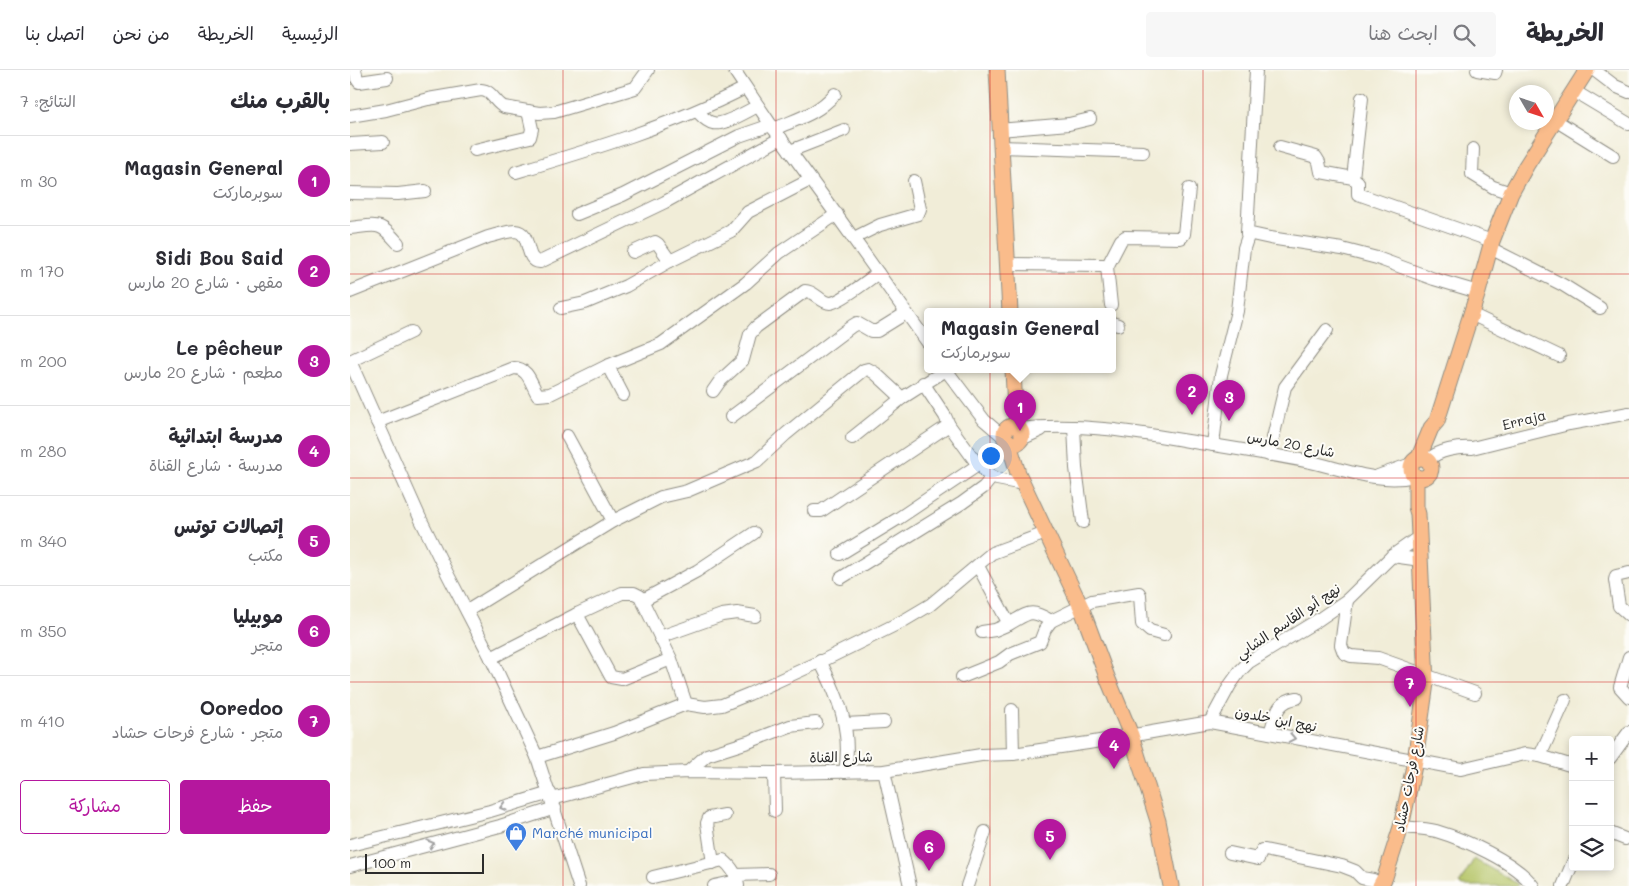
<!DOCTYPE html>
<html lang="ar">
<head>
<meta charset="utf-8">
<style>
  body { margin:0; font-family:Mali,"Playpen Sans Arabic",sans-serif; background:#f7f7f7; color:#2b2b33; direction:rtl }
  .controls { position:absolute; right:15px; bottom:15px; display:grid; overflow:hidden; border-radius:5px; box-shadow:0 2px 8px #0003 }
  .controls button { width:45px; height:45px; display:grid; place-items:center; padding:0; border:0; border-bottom:1px solid #e1e1e2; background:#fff; color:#2b2b33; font:25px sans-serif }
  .compass { position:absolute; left:1159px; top:15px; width:45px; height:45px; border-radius:50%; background:#fff; box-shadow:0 2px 8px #0003; rotate:129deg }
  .scale { position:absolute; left:15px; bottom:12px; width:119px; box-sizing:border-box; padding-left:5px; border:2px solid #2b2b2b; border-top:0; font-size:14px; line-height:18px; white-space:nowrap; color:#2b2b2b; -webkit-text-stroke:4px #fdfcf7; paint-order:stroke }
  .you { position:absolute; left:640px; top:385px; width:18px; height:18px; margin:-12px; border:4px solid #fff; border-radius:50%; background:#1a73e8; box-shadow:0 0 0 8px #1a73e833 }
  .badge { display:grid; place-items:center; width:32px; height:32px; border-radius:50%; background:#b5179e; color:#fff; font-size:16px; font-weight:700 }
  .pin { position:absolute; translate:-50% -41px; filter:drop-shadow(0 1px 2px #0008) }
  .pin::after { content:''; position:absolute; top:26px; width:18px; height:15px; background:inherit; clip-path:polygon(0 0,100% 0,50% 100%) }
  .popup { position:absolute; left:574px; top:238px; width:192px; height:65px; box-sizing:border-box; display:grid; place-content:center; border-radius:5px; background:#fff; filter:drop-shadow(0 1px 4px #0005); font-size:16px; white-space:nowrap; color:#7c7c81 }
  .popup b { font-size:19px; color:#2b2b33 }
  .popup::after { content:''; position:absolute; left:50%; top:100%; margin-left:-10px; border:10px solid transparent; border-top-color:#fff }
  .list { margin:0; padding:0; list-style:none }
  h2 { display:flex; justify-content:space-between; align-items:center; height:65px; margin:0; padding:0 20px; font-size:21px }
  h2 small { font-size:16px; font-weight:400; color:#7c7c81 }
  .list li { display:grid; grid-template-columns:32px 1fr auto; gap:15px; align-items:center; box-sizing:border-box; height:90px; padding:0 20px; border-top:1px solid #e1e1e2 }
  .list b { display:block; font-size:19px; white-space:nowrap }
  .list p { margin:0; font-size:16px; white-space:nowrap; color:#7c7c81 }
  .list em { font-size:16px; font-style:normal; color:#7c7c81 }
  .actions { display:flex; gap:10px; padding:15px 20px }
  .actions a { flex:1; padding:11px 0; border:1px solid #b5179e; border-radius:5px; text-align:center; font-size:18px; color:#b5179e }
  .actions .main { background:#b5179e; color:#fff }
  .icon { flex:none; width:28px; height:28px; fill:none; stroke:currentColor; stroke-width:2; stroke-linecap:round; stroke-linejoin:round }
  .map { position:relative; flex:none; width:1279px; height:816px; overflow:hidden; direction:ltr }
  header { display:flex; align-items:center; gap:30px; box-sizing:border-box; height:70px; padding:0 25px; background:#fff; border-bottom:1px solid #e1e1e2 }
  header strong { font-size:24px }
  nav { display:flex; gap:28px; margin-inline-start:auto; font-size:18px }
  .search { width:350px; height:45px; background:#f7f7f7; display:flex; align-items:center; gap:12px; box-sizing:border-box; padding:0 18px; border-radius:5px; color:#7c7c81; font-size:19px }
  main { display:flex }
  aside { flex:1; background:#fff }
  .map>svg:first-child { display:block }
  .green { fill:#b5c567; stroke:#707849 }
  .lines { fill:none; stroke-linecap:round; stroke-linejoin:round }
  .minor-casing { stroke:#8e8c82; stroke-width:14 }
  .major-casing { stroke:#8e8c82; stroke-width:17 }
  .minor { stroke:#fff; stroke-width:12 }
  .major { stroke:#fabc8b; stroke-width:15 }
  .oneway { stroke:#a0a0a0 }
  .grid { fill:none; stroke:#d62828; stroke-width:1; stroke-opacity:0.55 }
  .labels { text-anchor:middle; stroke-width:4; stroke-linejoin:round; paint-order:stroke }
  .street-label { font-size:14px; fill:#2b2b2b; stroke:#fdfcf7 }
  .shop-label { font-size:14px; fill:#366cbe; stroke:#fdfcf7; text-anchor:start }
</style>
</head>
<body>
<header>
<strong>الخريطة</strong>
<div class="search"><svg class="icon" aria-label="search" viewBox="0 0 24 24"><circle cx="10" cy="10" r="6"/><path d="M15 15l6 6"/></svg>ابحث هنا</div>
<nav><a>الرئيسية</a><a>الخريطة</a><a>من نحن</a><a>اتصل بنا</a></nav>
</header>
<main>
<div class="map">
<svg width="1279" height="816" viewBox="0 0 1279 816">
  <rect width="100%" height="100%" fill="#fdfcf7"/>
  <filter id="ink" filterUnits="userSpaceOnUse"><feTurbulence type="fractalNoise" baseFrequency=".02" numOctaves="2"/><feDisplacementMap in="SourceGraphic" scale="10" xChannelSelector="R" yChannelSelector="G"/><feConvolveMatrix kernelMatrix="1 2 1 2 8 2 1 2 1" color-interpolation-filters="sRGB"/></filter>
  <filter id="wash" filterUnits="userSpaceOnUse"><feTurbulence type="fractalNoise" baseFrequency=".0096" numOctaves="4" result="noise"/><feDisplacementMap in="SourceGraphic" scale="20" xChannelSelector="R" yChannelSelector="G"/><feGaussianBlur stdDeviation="1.12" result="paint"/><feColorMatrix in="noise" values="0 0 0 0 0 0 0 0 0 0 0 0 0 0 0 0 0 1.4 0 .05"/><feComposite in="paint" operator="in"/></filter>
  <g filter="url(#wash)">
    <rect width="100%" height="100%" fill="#f1edd8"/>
    <path class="green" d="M1124 789 1168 814 1167 816H1113L1109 814Z"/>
  </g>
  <g filter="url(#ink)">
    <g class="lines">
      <g class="minor-casing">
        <g id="minor">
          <path d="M5 0 7 9 9 12 37 8"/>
          <path d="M384 0 421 55 483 140 578 273"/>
          <path d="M906 0 897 163 920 168 992 179 1027 188 1084 209 1128 222"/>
          <path d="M1127 0 1145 3 1146 0"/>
          <path d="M1244 0 1265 16 1279 22"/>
          <path d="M1224 21 1279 54"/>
          <path d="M1012 28 1003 108 1008 112V124L1142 171"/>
          <path d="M347 41C351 45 356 52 363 53 374 56 397 41 408 36"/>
          <path d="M0 46 36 40 78 29 131 20C143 21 144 32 154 37L189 43 204 42 285 18 298 0"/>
          <path d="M1205 50 1263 86"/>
          <path d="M424 59C449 48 466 45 485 24"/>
          <path d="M649 60 719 54 740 49"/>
          <path d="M0 74 33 72"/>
          <path d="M650 77 793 82"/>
          <path d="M930 77 966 87 969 92 971 102 1003 108"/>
          <path d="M1123 79 1122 104 1143 117 1161 123"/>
          <path d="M125 80 180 67 182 59 178 41"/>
          <path d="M440 81 494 60"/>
          <path d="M166 102C244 79 323 55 395 18"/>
          <path d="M0 123 48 124 75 121"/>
          <path d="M227 144 273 125 389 66 421 55"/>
          <path d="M0 158C28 155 29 151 48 173"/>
          <path d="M504 168 530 155 568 144 570 139 564 111"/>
          <path d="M1140 178 1213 215 1250 238"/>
          <path d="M283 182 305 172 308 174 320 191"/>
          <path d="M657 194 753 195 757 197 761 235"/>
          <path d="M757 197 771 170 775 167 831 168 834 164 839 119"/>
          <path d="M0 222 138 167C147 165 157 161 165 161 183 162 173 191 190 192L315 132 431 68"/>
          <path d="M211 238 235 233 276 216 320 191 381 161 398 142 460 110"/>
          <path d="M1121 244 1209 286"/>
          <path d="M762 253 768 255"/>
          <path d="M0 291 70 448 98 505 141 588 187 687 229 816"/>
          <path d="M0 291 61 262"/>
          <path d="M257 296 311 274 396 213 429 183 487 144"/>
          <path d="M596 300 634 350 655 368"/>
          <path d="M363 321 370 311 393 290 400 264 406 257 455 221C465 221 471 233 480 233 489 233 520 209 528 203"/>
          <path d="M381 347 502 256 507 253 521 261H527L556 243"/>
          <path d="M27 352 164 298C179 298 181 315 188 325L200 324 257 296 260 300 273 325"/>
          <path d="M724 357 726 398 733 452"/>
          <path d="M669 359C727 352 786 362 844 372 881 378 919 384 956 391 991 398 1030 415 1065 406"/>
          <path d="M217 366 263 451 311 427 337 421 407 391 436 364 514 300 518 299 525 303 552 328 596 300"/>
          <path d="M502 368 552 328"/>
          <path d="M671 369 691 360"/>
          <path d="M863 375 871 305 887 241 894 178 898 166 897 163"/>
          <path d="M919 385 935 317 977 260"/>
          <path d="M1078 390C1089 380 1108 377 1122 378L1219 354 1279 343"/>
          <path d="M635 402 647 409 673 414"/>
          <path d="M1028 406 1061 394"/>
          <path d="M464 441H471L599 355 595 346 573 313"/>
          <path d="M490 484 549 448 628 395 599 355"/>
          <path d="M1042 486 1071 490"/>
          <path d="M628 496 659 554C679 543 680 538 701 551"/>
          <path d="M1279 503 1266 506 1265 510 1269 536 1279 545"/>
          <path d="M491 508 612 433 634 417 642 407"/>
          <path d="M293 530 347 501 404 463"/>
          <path d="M997 530 991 575 994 583 1001 586 1028 588 1125 623"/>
          <path d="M117 541 263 451"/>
          <path d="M632 562 645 560 659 554"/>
          <path d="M310 567 372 545 387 543 405 546"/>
          <path d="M1279 587 1270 617 1279 627"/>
          <path d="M141 588 227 544"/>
          <path d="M470 591C489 628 502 660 495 702"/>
          <path d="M612 607 649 592 660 584 690 572 695 559 701 551 742 531 789 523 790 525 792 554 800 561 814 565"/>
          <path d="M336 634 355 637 372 635 399 624 476 589 553 551 580 535 642 483 696 463"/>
          <path d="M662 640 663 684"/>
          <path d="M860 652 880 615 890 601 899 592 968 550 997 530 1042 486 1069 467"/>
          <path d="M495 654 534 652"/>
          <path d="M920 663C926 645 926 631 947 628"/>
          <path d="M1190 686 1215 630"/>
          <path d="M187 687 264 663 336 634 321 589 290 526 284 523H272L227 544 261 607 272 609 321 589"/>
          <path d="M1260 688 1279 662"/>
          <path d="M534 701 560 816"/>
          <path d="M338 702 357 685 401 671 440 656 466 653"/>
          <path d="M424 703 425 741"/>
          <path d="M202 729 294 704 338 702 424 703 534 701 631 685 663 684 738 673 860 652 1111 699 1175 684 1190 686 1223 696"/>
          <path d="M1051 757C1062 758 1075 758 1086 761 1113 769 1166 792 1183 816"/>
          <path d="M1260 763 1275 769"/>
          <path d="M0 775 140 741 200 723"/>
          <path d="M880 783 908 789 912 780H915L992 796 1005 801 1012 808 1023 810"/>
          <path d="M363 793 357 753 359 748 375 745"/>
          <path d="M0 796 150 756 205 738"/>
          <path d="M385 805 419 804"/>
          <path d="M303 807 373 790C382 797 387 805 388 816"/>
          <path d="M364 816 387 811"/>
          <path d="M617 816 635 762"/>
          <path d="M1213 816 1223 792"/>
        </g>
      </g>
      <g class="major-casing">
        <g id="major">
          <path d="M647 0 660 242"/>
          <path d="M663 300 665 339 669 358"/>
          <circle cx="663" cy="365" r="9"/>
          <path d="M658 371 668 403 731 537 757 607 781 665 808 751 821 816"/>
          <path d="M1069 387 1081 358 1087 351 1128 222 1142 171 1161 123 1176 96 1237 0"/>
          <circle cx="1071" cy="398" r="10"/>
          <path d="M1030 816 1035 807 1051 757 1065 691 1076 613 1068 444 1066 437V407"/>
        </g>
      </g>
      <use href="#minor" class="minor"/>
      <use href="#major" class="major"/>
    </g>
    <defs><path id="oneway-chevron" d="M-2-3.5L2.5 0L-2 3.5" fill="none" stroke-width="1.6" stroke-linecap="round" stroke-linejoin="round" transform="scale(1.25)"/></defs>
    <g class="oneway">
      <use href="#oneway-chevron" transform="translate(942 668) rotate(11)"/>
      <use href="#oneway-chevron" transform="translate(153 737) rotate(164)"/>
      <use href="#oneway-chevron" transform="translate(81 774) rotate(-16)"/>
    </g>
  </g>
  <path class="grid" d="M213 0V816M426 0V816M640 0V816M853 0V816M1066 0V816M0 204H1279M0 408H1279M0 612H1279"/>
  <defs>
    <g id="shop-pin" transform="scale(1.125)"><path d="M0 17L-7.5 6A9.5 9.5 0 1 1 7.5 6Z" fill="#3f7fe0" stroke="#fdfcf7"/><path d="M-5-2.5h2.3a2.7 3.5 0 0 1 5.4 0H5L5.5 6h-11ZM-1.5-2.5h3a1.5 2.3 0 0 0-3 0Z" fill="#fff"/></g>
  </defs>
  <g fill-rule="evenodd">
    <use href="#shop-pin" x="166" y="763"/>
  </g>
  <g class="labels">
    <g class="street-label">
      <text transform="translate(1174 350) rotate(-14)" y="5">Erraja</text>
      <text transform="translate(941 374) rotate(11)" y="5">شارع 20 مارس</text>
      <text transform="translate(938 551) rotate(-34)" y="5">نهج أبو القاسم الشابي</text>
      <text transform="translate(926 649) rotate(11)" y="5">نهج ابن خلدون</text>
      <text transform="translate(491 687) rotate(-1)" y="5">شارع القناة</text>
      <text transform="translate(1059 709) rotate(-79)" y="5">شارع فرحات حشاد</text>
    </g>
    <g class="shop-label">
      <text x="182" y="768">Marché municipal</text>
    </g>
  </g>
</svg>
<div class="controls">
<button>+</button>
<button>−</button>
<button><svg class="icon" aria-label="layers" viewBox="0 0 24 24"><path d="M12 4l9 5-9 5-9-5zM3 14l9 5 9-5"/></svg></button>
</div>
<svg class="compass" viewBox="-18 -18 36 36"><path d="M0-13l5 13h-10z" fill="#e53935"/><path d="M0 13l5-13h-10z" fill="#7c7c81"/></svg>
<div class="scale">100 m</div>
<div class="you"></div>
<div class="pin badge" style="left:670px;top:361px">1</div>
<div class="popup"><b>Magasin General</b>سوبرماركت</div>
<div class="pin badge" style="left:842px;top:345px">2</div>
<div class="pin badge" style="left:879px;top:351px">3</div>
<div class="pin badge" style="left:764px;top:699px">4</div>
<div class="pin badge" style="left:700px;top:790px">5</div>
<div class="pin badge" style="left:579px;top:801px">6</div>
<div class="pin badge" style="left:1060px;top:637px">7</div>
</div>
<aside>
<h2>بالقرب منك<small>النتائج: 7</small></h2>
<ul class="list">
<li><span class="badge">1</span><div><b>Magasin General</b><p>سوبرماركت</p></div><em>30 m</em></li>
<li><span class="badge">2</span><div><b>Sidi Bou Said</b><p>مقهى · شارع 20 مارس</p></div><em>170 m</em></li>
<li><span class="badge">3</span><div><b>Le pêcheur</b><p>مطعم · شارع 20 مارس</p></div><em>200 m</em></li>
<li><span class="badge">4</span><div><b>مدرسة ابتدائية</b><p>مدرسة · شارع القناة</p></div><em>280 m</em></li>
<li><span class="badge">5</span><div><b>إتصالات توتس</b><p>مكتب</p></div><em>340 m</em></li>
<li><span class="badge">6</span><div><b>موبيليا</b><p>متجر</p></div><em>350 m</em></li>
<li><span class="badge">7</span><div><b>Ooredoo</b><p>متجر · شارع فرحات حشاد</p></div><em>410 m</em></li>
</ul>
<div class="actions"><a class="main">حفظ</a><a>مشاركة</a></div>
</aside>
</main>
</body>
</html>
